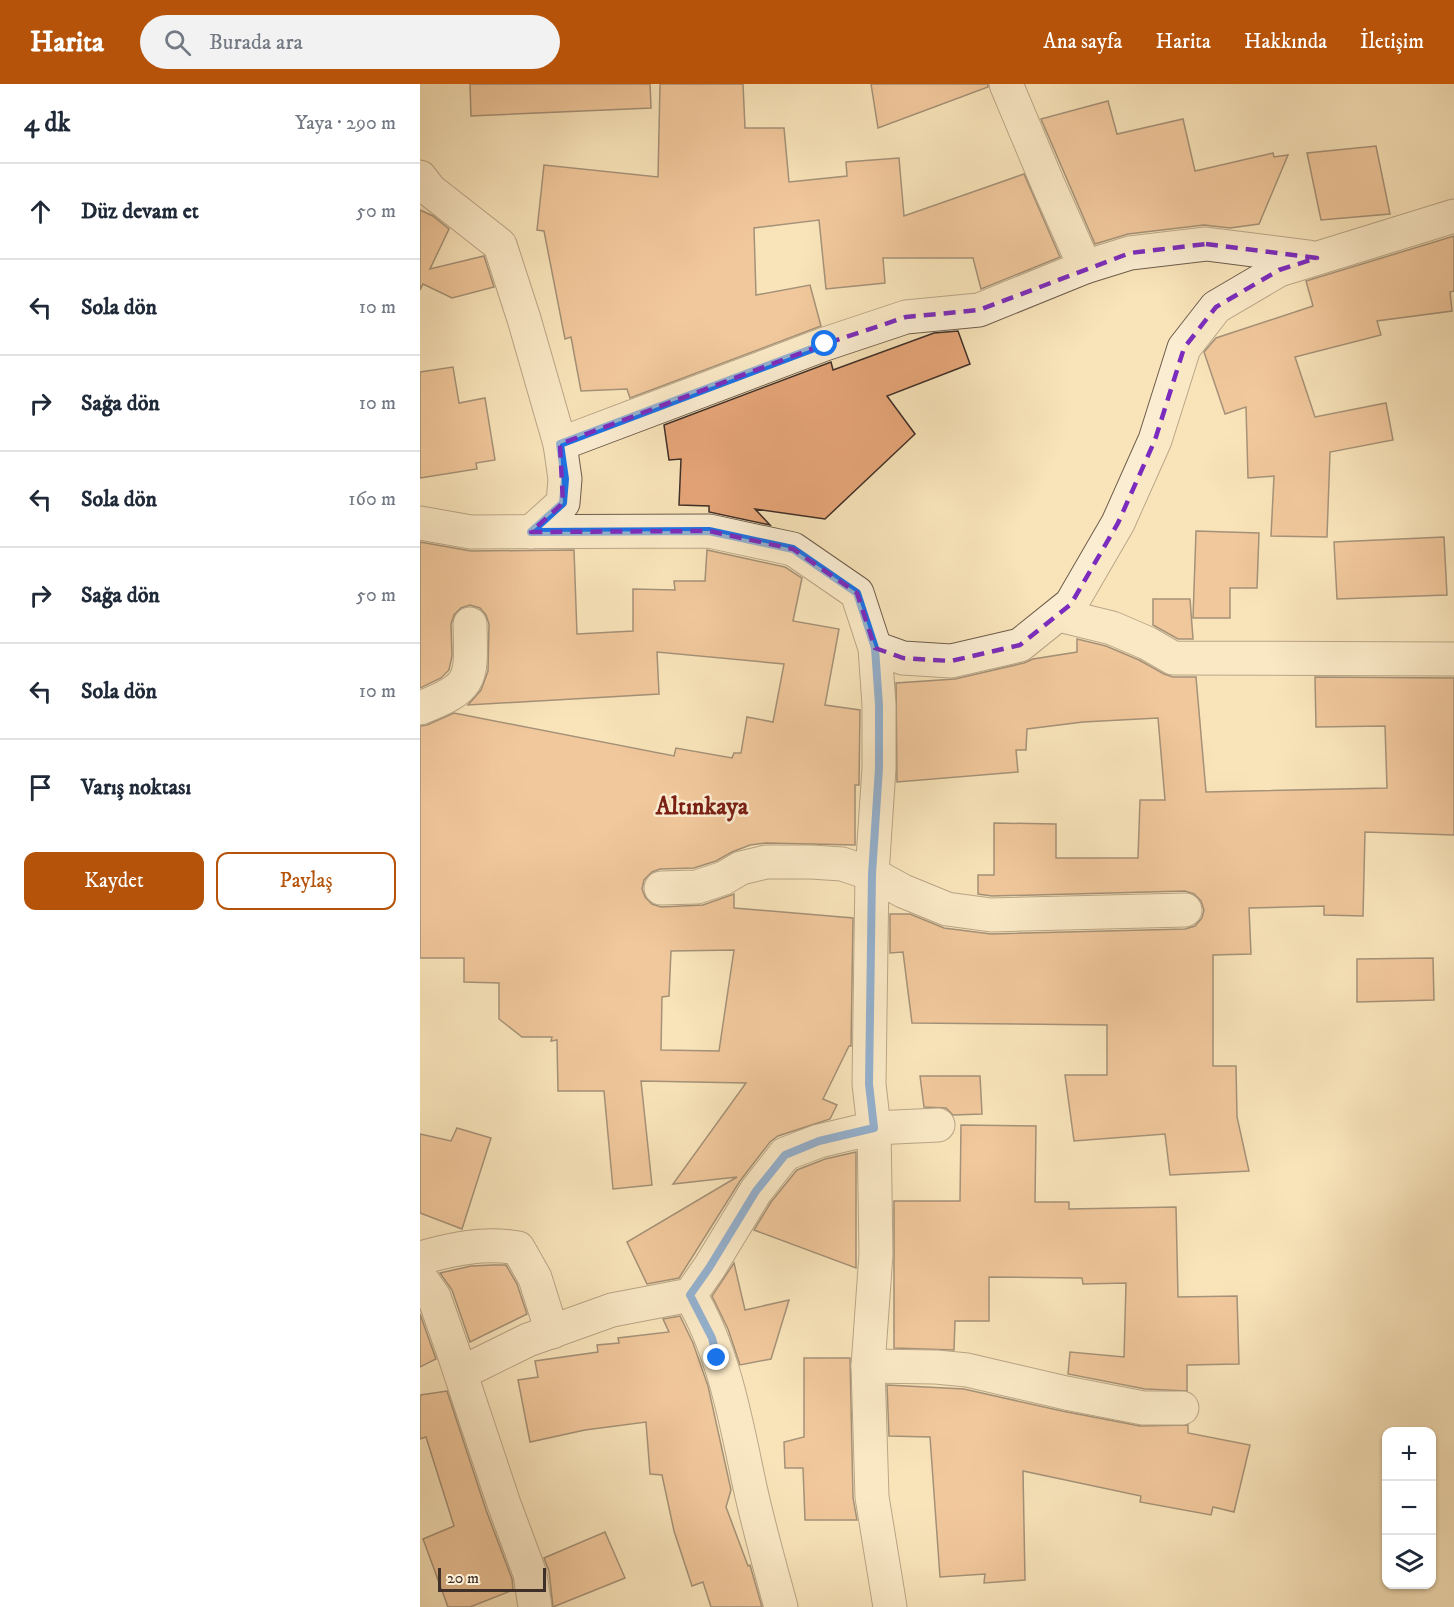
<!DOCTYPE html>
<html lang="tr">
<head>
<meta charset="utf-8">
<style>
  body { margin:0; font-family:"IM FELL DW Pica",serif; background:#f2f2f3; color:#1f2937 }
  .controls { position:absolute; right:18px; bottom:18px; display:grid; overflow:hidden; border-radius:12px; box-shadow:0 2px 4px #0004 }
  .controls button { width:54px; height:54px; display:grid; place-items:center; padding:0; border:0; border-bottom:2px solid #e0e1e3; background:#fff; color:#1f2937; font:30px sans-serif }
  .scale { position:absolute; left:18px; bottom:15px; width:108px; box-sizing:border-box; padding-left:6px; border:3px solid #3e2f28; border-top:0; font-size:16px; line-height:21px; white-space:nowrap; color:#3e2f28; -webkit-text-stroke:4px #fbedd2; paint-order:stroke }
  .stop { position:absolute; width:18px; height:18px; margin:-14px; border:4px solid #1a73e8; border-radius:50%; background:#fff }
  .stop.end { background:#1a73e8; border-color:#fff; box-shadow:0 2px 6px #0008 }
  .list { margin:0; padding:0; list-style:none }
  h2 { display:flex; justify-content:space-between; align-items:center; height:78px; margin:0; padding:0 24px; font-size:26px }
  h2 small { font-size:20px; font-weight:400; color:#747a83 }
  .list li { display:grid; grid-template-columns:39px 1fr auto; gap:18px; align-items:center; box-sizing:border-box; height:96px; padding:0 24px; border-top:2px solid #e0e1e3 }
  .list b { display:block; font-size:22px; white-space:nowrap }
  .list em { font-size:20px; font-style:normal; color:#747a83 }
  .actions { display:flex; gap:12px; padding:18px 24px }
  .actions a { flex:1; padding:14px 0; border:2px solid #b45309; border-radius:12px; text-align:center; font-size:21px; color:#b45309 }
  .actions .main { background:#b45309; color:#fff }
  .icon { flex:none; width:33px; height:33px; fill:none; stroke:currentColor; stroke-width:2; stroke-linecap:round; stroke-linejoin:round }
  .map { position:relative; flex:none; width:1034px; height:1523px; overflow:hidden }
  header { display:flex; align-items:center; gap:36px; box-sizing:border-box; height:84px; padding:0 30px; background:#b45309; color:#fff }
  header strong { font-size:28px }
  nav { display:flex; gap:33px; margin-inline-start:auto; font-size:21px }
  .search { width:420px; height:54px; background:#f2f2f3; display:flex; align-items:center; gap:15px; box-sizing:border-box; padding:0 21px; border-radius:33px; color:#747a83; font-size:22px }
  main { display:flex }
  aside { flex:1; background:#fff }
  .map>svg:first-child { display:block }
  .building { fill:#e7a679; stroke:#3e2f28; stroke-width:1.5; fill-rule:evenodd }
  .lines { fill:none; stroke-linecap:round; stroke-linejoin:round }
  .minor-casing { stroke:#6d5c4c; stroke-width:35 }
  .minor { stroke:#fbedd2; stroke-width:33 }
  .route { stroke:#1a73e8; stroke-width:8 }
  .marked { fill:none; stroke:#7b2cbf; stroke-width:4.5; stroke-dasharray:12 8; stroke-linejoin:round }
  .labels { text-anchor:middle; stroke-width:5; stroke-linejoin:round; paint-order:stroke }
  .quarter-label { font-size:24px; font-weight:bold; fill:#7a1f14; stroke:#fbedd2 }
</style>
</head>
<body>
<header>
<strong>Harita</strong>
<div class="search"><svg class="icon" aria-label="search" viewBox="0 0 24 24"><circle cx="10" cy="10" r="6"/><path d="M15 15l6 6"/></svg>Burada ara</div>
<nav><a>Ana sayfa</a><a>Harita</a><a>Hakkında</a><a>İletişim</a></nav>
</header>
<main>
<aside>
<h2>4 dk<small>Yaya · 290 m</small></h2>
<ul class="list">
<li><svg class="icon" aria-label="ahead" viewBox="0 0 24 24"><path d="M12 20V5M6 11l6-6 6 6"/></svg><div><b>Düz devam et</b></div><em>50 m</em></li>
<li><svg class="icon" aria-label="left" viewBox="0 0 24 24"><path d="M17 20v-9H6M10 6l-5 5 5 5"/></svg><div><b>Sola dön</b></div><em>10 m</em></li>
<li><svg class="icon" aria-label="right" viewBox="0 0 24 24"><path d="M7 20v-9h11M14 6l5 5-5 5"/></svg><div><b>Sağa dön</b></div><em>10 m</em></li>
<li><svg class="icon" aria-label="left" viewBox="0 0 24 24"><path d="M17 20v-9H6M10 6l-5 5 5 5"/></svg><div><b>Sola dön</b></div><em>160 m</em></li>
<li><svg class="icon" aria-label="right" viewBox="0 0 24 24"><path d="M7 20v-9h11M14 6l5 5-5 5"/></svg><div><b>Sağa dön</b></div><em>50 m</em></li>
<li><svg class="icon" aria-label="left" viewBox="0 0 24 24"><path d="M17 20v-9H6M10 6l-5 5 5 5"/></svg><div><b>Sola dön</b></div><em>10 m</em></li>
<li><svg class="icon" aria-label="arrive" viewBox="0 0 24 24"><path d="M6 21V4h12l-3 4 3 4H6"/></svg><div><b>Varış noktası</b></div></li>
</ul>
<div class="actions"><a class="main">Kaydet</a><a>Paylaş</a></div>
</aside>
<div class="map">
<svg width="1034" height="1523" viewBox="0 0 1034 1523">
  <rect width="100%" height="100%" fill="#f9e4ba"/>
  <filter id="stains"><feTurbulence type="fractalNoise" baseFrequency=".00333" numOctaves="4"/><feColorMatrix values="0 0 0 0 .2 0 0 0 0 .09 0 0 0 0 .02 0 0 0 .5 -.17"/></filter>
  <radialGradient id="worn" r=".72"><stop offset=".6" stop-color="#630" stop-opacity="0"/><stop offset="1" stop-color="#630" stop-opacity=".3"/></radialGradient>
  <g class="building">
    <path d="M50 0H230L231 24 51 32Z"/>
    <path d="M240 0H323L325 44H364L369 98 427 92 426 78 479 74 484 132 604 90 640 173 561 205 553 174H463L465 199 406 205 399 136 334 144 336 211 390 201 401 242 210 314 207 305 161 307 151 253 145 255 124 147 117 146 124 81 238 93Z"/>
    <path d="M451 0H568V3L458 44Z"/>
    <path d="M688 17 697 50 763 35 775 87 853 69 854 73 868 71 839 140 810 144 784 141 708 150 675 160 621 35Z"/>
    <path d="M956 62 970 130 901 136 887 69Z"/>
    <path d="M0 126 13 132 29 145 10 185 64 172 74 203 32 214 3 200 0 206Z"/>
    <path d="M1034 152V207L1030 208 1032 227 957 237 961 251 875 273 895 333 966 319 973 356 910 368 907 453 851 452 854 392 828 394 826 323 805 330 784 268 796 254 893 222 886 197Z"/>
    <path d="M538 247 550 280 467 312 495 350 405 435 335 425 350 441 289 428V422L259 421 261 375 249 376 244 341 411 278 413 286 514 249Z"/>
    <path d="M33 283 39 319 65 314 75 376 56 379 57 385 0 394V288Z"/>
    <path d="M776 447 839 449 837 504H810V534H773Z"/>
    <path d="M1024 453 1027 511 917 515 914 458Z"/>
    <path d="M0 458 51 467 154 466 157 550 213 547V505L255 506 254 497H285L287 466 365 483 382 494 373 537 419 545 405 621 440 626 439 701H435V761L346 759 330 761 312 768 296 777 274 784 240 785 232 788 224 796 222 805 225 813 232 820 241 823 283 821 314 810V824L433 834 431 962H429L403 1015 417 1021 410 1035 358 1052 350 1058 320 1097 259 1194 227 1200 207 1158 317 1093 253 1100 326 999 221 997 232 1101 193 1105 184 1007H138L137 956 131 957 132 953H102L79 935V899L44 898V874H0V642L7 641 34 629 254 672 256 664 312 674 314 669H321L327 633 353 638 364 580 237 568 239 610 48 621 61 606 68 587 69 540 66 531 60 524 50 521 41 524 34 531 31 540 32 572 29 586 21 594 0 604ZM314 866 299 967 241 966 242 913 249 912 251 867Z"/>
    <path d="M733 515H770L773 555H758L733 541Z"/>
    <path d="M657 555 686 562 719 576 744 590 753 593H776L786 708 967 704 965 642 896 643 895 593 1034 594V751L945 748 943 832 904 831V822L829 824 831 870 793 871V982H816L817 1033 829 1087 750 1091 745 1050 654 1057 645 991H687V941L492 939 483 868 470 869V830H490L524 844 571 850 765 845 775 842 782 834 784 826 781 817 774 810 765 807 572 812 558 810V791H574V739L636 740V774H718L720 716H745L738 634 663 638 607 645 606 666H596L598 688 477 698 476 599 535 595 604 579 613 575 657 568Z"/>
    <path d="M1013 874 1014 916 937 918V875Z"/>
    <path d="M500 992H560L562 1030 533 1031 526 1024 504 1023Z"/>
    <path d="M541 1041 616 1042 615 1118H649V1125L756 1123 758 1213 817 1212 819 1280 767 1281V1307L725 1305 648 1290 650 1268 704 1273 706 1199 663 1200 662 1194 569 1193V1237H535L534 1266 474 1264V1117H540Z"/>
    <path d="M37 1044 71 1054 42 1145 0 1129V1050L31 1057Z"/>
    <path d="M436 1068V1184L334 1146 351 1118 377 1086 405 1075Z"/>
    <path d="M314 1179 325 1226 369 1216 351 1275 320 1281 308 1245 292 1212Z"/>
    <path d="M73 1181H86L97 1200 107 1230 50 1258 32 1206 20 1189 51 1182Z"/>
    <path d="M0 1230 16 1275 0 1283Z"/>
    <path d="M260 1232 273 1259 288 1302 311 1406 306 1423 328 1482 330 1481 342 1523H291L283 1498 272 1502 254 1447 242 1391 230 1390 226 1338 165 1346 110 1358 98 1296 118 1293 115 1277 178 1268 177 1261 199 1259 198 1254 249 1248 243 1235Z"/>
    <path d="M384 1274H430L433 1414 437 1436H385L383 1384H365L364 1358 384 1353Z"/>
    <path d="M467 1301 544 1305 642 1327 720 1342 768 1341V1349L830 1361 814 1428 793 1423 791 1431 720 1418 721 1412 603 1387 605 1496 564 1499 565 1490 520 1493 510 1353 469 1352Z"/>
    <path d="M27 1307 66 1426 92 1495 93 1506 50 1523H28L3 1455 34 1442 6 1353 0 1355V1311Z"/>
    <path d="M185 1448 205 1494 133 1523 129 1487 124 1474Z"/>
  </g>
  <g class="lines">
    <g class="minor-casing">
      <g id="minor">
        <path d="M586 0 628 100 665 183"/>
        <path d="M0 93 10 106 80 161 104 235 140 360 145 395 143 419 111 448"/>
        <path d="M140 360 405 260 486 233 559 226 665 183 710 169 786 160 889 173"/>
        <path d="M0 439 51 448 289 447 373 465 437 509 455 564 459 621V684L452 790 449 1000 454 1044 456 1170 448 1282 452 1413 470 1523"/>
        <path d="M639 531 692 544 727 559 753 574 1034 575"/>
        <path d="M455 564 483 574 531 577 600 561 651 520 698 439 735 356 764 264 796 223 859 186 1034 132"/>
        <path d="M0 624C55 603 51 595 50 540"/>
        <path d="M241 804 277 803 304 794 321 784 346 778H391L422 780 452 790 483 807 527 825 571 831 765 826"/>
        <path d="M0 1174C33 1165 64 1158 98 1164L115 1194 132 1248"/>
        <path d="M0 1193 14 1213 33 1267 84 1420 110 1490 115 1523"/>
        <path d="M270 1211C301 1261 315 1331 327 1389 336 1434 349 1479 361 1523"/>
        <path d="M448 1282 516 1283 547 1286 646 1309 723 1324H762"/>
        <path d="M41 1289 108 1256 192 1226 270 1211 289 1184 336 1107 365 1070 399 1057 454 1044 518 1041"/>
      </g>
    </g>
    <use href="#minor" class="minor"/>
  </g>
  <g class="lines">
    <path class="route" d="M297 1274 292 1254 270 1211 289 1184 336 1107 365 1071 399 1057 454 1044 449 1000 452 790 459 684V621L455 564 437 509 373 465 289 447 111 448 143 419 145 395 140 360 405 260"/>
  </g>
  <path d="M0 0H1034V1523H0ZM786 160 897 174 859 186 796 223 764 264 735 356 698 439 651 520 600 561 531 577 483 574 455 564 437 509 373 465 289 447 111 448 143 419 140 360 405 260 486 233 559 226 710 169Z" fill="#f9e4ba" fill-opacity=".55" fill-rule="evenodd"/>
  <path class="marked" d="M786 160 897 174 859 186 796 223 764 264 735 356 698 439 651 520 600 561 531 577 483 574 455 564 437 509 373 465 289 447 111 448 143 419 140 360 405 260 486 233 559 226 710 169Z"/>
  <g class="labels">
    <g class="quarter-label">
      <text x="282" y="730">Altınkaya</text>
    </g>
  </g>
  <rect width="100%" height="100%" filter="url(#stains)"/>
  <rect width="100%" height="100%" fill="url(#worn)"/>
</svg>
<div class="controls">
<button>+</button>
<button>−</button>
<button><svg class="icon" aria-label="layers" viewBox="0 0 24 24"><path d="M12 4l9 5-9 5-9-5zM3 14l9 5 9-5"/></svg></button>
</div>
<div class="scale">20 m</div>
<div class="stop" style="left:405px;top:260px"></div>
<div class="stop end" style="left:297px;top:1274px"></div>
</div>
</main>
</body>
</html>
